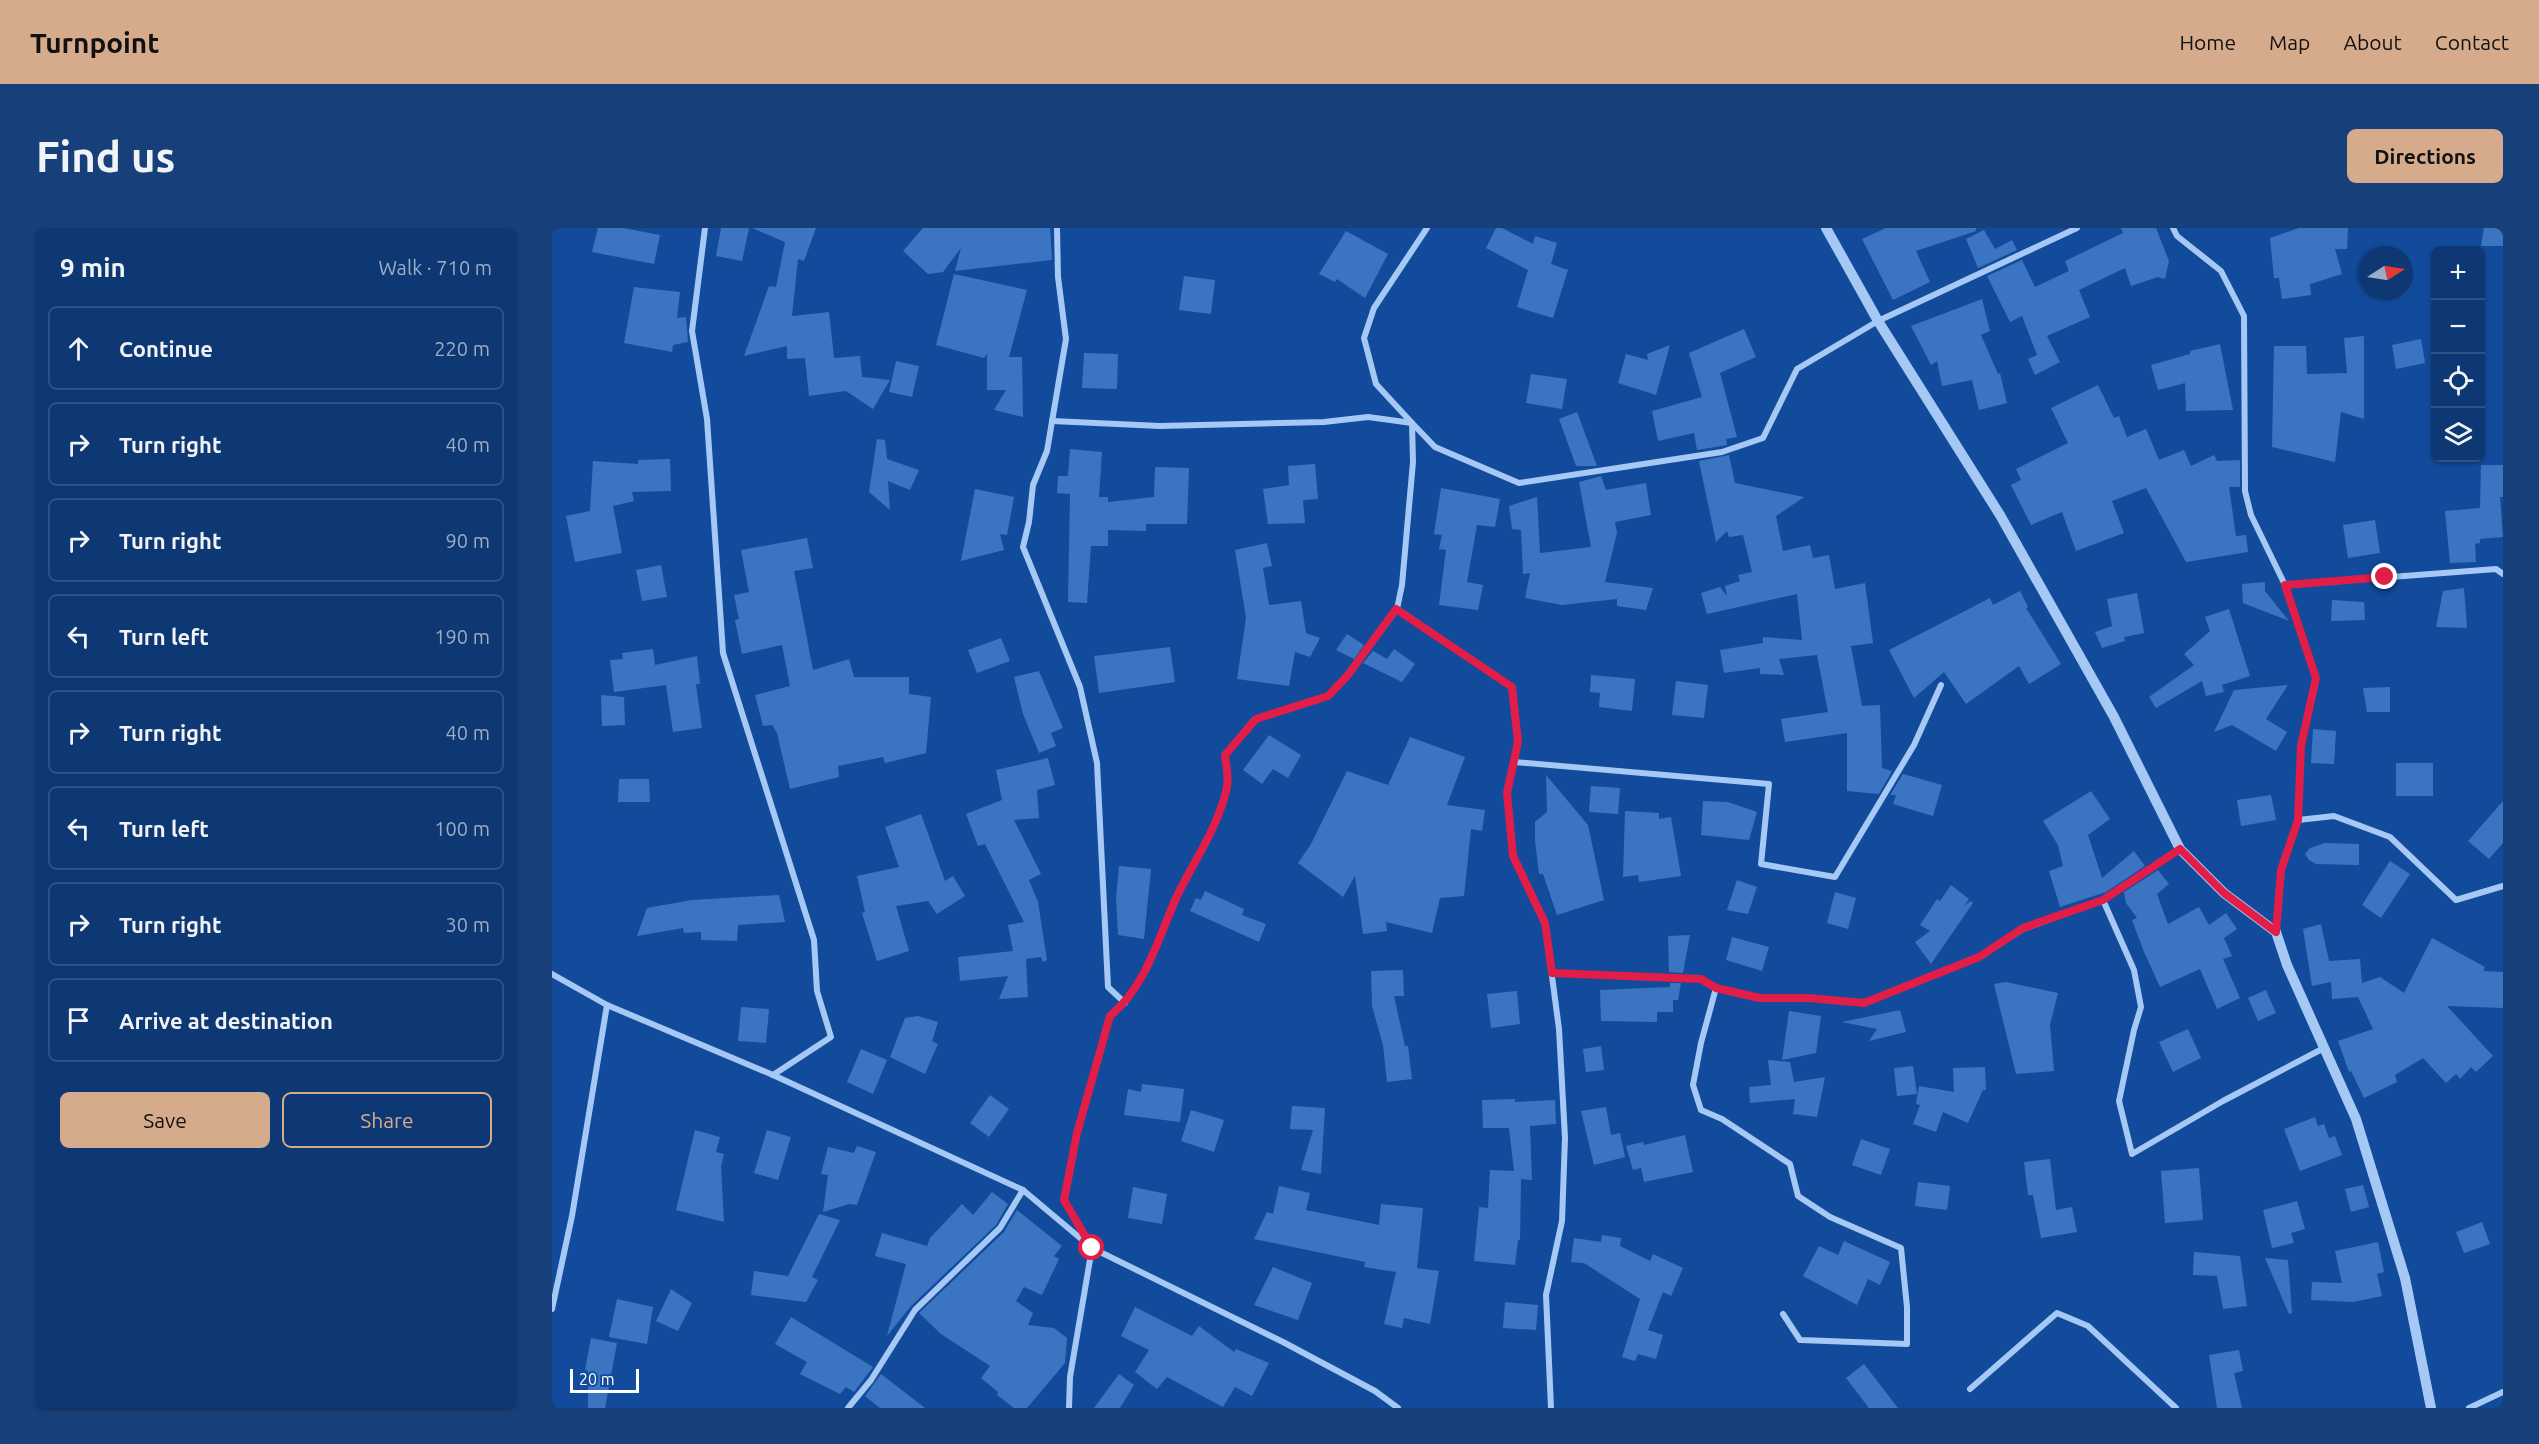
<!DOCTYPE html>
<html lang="en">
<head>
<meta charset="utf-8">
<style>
  body { margin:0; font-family:Ubuntu,sans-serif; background:#173f79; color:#f1f3f6 }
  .controls { position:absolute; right:18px; top:18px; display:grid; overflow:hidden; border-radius:9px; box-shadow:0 2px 4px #0004 }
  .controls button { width:54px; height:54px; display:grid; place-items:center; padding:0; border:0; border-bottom:2px solid #2e5286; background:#0e3874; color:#f1f3f6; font:30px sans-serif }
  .compass { position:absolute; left:1807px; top:18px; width:54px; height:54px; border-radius:50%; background:#0e3874; box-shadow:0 2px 4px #0004; rotate:78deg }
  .scale { position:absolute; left:18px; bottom:15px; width:69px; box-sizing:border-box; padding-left:6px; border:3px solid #fff; border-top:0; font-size:16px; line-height:21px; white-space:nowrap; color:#fff; -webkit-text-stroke:4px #124b9b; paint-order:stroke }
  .stop { position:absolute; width:18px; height:18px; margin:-14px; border:4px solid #e11d48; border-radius:50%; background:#fff }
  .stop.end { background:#e11d48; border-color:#fff; box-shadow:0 2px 6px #0008 }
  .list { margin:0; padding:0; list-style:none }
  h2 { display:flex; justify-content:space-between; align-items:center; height:78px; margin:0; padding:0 24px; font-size:26px }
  h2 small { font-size:20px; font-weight:400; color:#9bacc5 }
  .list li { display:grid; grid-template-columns:39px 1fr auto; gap:18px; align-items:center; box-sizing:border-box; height:84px; margin:0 12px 12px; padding:0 12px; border:2px solid #2e5286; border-radius:9px }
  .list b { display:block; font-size:22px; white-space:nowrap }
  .list em { font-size:20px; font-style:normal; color:#9bacc5 }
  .actions { display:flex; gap:12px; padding:18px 24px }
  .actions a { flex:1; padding:14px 0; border:2px solid #d6ab8b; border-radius:9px; text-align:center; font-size:21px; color:#d6ab8b }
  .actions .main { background:#d6ab8b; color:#111 }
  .icon { flex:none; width:33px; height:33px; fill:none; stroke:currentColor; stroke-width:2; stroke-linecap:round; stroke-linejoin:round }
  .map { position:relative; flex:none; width:1951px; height:1180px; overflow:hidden; border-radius:9px }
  header { display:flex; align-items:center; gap:36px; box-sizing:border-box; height:84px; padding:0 30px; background:#d6ab8b; color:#111 }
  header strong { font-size:28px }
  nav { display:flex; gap:33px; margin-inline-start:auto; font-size:21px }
  .intro { display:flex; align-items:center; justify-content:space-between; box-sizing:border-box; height:144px; padding:0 36px }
  h1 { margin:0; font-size:42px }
  .button { padding:15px 27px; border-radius:9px; background:#d6ab8b; color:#111; font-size:21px; font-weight:700 }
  main { display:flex; gap:36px; padding:0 36px }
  aside { flex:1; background:#0e3874; border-radius:9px; box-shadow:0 2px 4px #0004 }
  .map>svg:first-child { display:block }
  .building { fill:#3b75c2 }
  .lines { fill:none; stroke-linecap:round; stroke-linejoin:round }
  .minor { stroke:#a6c8f4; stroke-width:6 }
  .tertiary { stroke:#a6c8f4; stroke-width:10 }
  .route { stroke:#e11d48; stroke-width:8 }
</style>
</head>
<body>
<header>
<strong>Turnpoint</strong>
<nav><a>Home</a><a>Map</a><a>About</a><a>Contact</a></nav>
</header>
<div class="intro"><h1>Find us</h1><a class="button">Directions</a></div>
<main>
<aside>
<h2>9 min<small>Walk · 710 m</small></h2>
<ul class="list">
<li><svg class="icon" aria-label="ahead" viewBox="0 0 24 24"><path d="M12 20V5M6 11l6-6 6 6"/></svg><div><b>Continue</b></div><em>220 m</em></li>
<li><svg class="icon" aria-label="right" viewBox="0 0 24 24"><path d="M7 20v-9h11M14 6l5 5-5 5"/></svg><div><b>Turn right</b></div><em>40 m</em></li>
<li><svg class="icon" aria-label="right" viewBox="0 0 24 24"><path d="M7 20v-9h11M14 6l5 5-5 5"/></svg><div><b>Turn right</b></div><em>90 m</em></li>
<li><svg class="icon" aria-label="left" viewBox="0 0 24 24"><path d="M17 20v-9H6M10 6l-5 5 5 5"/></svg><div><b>Turn left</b></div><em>190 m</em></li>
<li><svg class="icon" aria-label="right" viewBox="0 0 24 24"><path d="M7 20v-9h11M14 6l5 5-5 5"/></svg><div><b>Turn right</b></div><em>40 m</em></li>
<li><svg class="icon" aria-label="left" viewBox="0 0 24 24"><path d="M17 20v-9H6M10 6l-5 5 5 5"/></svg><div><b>Turn left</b></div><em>100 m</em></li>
<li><svg class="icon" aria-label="right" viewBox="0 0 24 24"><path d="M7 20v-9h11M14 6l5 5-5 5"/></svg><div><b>Turn right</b></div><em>30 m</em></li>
<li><svg class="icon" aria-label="arrive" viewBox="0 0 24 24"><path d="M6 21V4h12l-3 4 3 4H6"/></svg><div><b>Arrive at destination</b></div></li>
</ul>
<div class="actions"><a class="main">Save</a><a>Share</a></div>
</aside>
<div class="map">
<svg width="1951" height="1180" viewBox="0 0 1951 1180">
  <rect width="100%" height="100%" fill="#124b9b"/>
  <g class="building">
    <path d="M46 0H71L108 7 102 36 40 24Z"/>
    <path d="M169 0H197L190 33 164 28Z"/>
    <path d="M200 0H264L252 33 246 31 240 88 277 84 282 130 308 128 310 149 338 152 321 181 294 163 257 168 253 130 235 131V118L192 128 217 58 224 59 233 14Z"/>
    <path d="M371 0H498L500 32 403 43 409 20 391 44 376 46 351 23Z"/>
    <path d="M944 0H950L981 16 983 8 1005 15 999 36 1016 42 1001 90 965 79 976 42 934 20Z"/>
    <path d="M1334 0H1424V3L1364 23 1378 54 1341 72 1310 11Z"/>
    <path d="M1569 0H1604L1617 33 1613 51 1606 49 1579 58 1573 40 1527 62 1538 89 1495 108 1508 134 1483 147 1476 131 1485 127 1470 88 1458 94 1435 48 1470 32 1483 59 1517 43 1513 33 1571 5Z"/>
    <path d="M1747 0H1796L1795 21H1783L1790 46 1758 56 1759 67 1730 71 1727 50H1722L1718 10Z"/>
    <path d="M1932 0H1951V18H1929Z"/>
    <path d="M1432 2 1443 21 1460 12 1465 22 1426 40 1414 11Z"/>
    <path d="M794 3 836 26 813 70 785 51 783 54 767 46Z"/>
    <path d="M402 46 475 62 457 129H470L471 189 442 182 454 162H435V126L432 130 384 117Z"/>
    <path d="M632 48 663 52 659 86 627 82Z"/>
    <path d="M82 59 128 64 125 90 134 89 136 114 121 117 120 124 72 115Z"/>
    <path d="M1430 71 1438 103 1429 107 1446 146 1448 145 1455 175 1427 182 1420 152 1390 158 1385 133 1379 137 1359 98Z"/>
    <path d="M1192 101 1204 129 1168 145 1185 209 1174 211 1175 217 1145 222 1142 205 1106 213 1100 183 1150 169 1137 125Z"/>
    <path d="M1812 108V191L1789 184 1783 234 1720 219 1722 118H1754L1755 146 1795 145 1792 110Z"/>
    <path d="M1869 111 1873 135 1844 141 1840 117Z"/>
    <path d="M1668 116 1681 182 1634 183 1633 155 1606 162 1599 137 1638 126V123Z"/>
    <path d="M1118 117 1104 167 1066 155 1074 126 1096 132 1095 126Z"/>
    <path d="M532 125 566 126 565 161 530 160Z"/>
    <path d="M344 133 367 138 360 169 337 164Z"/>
    <path d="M979 146 1015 151 1010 181 974 175Z"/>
    <path d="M1546 157 1562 190 1567 188 1575 209 1594 201 1607 232 1632 222 1639 238 1662 227 1665 233 1688 232V259H1677L1684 308 1694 307 1696 324 1634 334 1594 260 1560 273 1572 305 1524 323 1510 284 1479 297 1459 257 1469 252 1464 241 1516 215 1499 180Z"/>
    <path d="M1025 184 1045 238H1024L1007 191Z"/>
    <path d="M325 211 333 212 335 231 367 242 358 262 336 253 338 282 317 264Z"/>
    <path d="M518 221 550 224 547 269H556V274L602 269 603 239 637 240 635 296H594V303L556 302V318H539L535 375 516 374 518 266 505 265 506 248H516Z"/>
    <path d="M1177 227 1183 255 1252 269 1224 288 1231 323 1258 317 1261 330 1277 327 1283 361 1313 355 1321 415 1299 418 1310 478 1328 477 1330 540 1340 543 1327 566 1295 563V505L1233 514 1229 491 1276 484 1265 427 1227 431 1232 447 1208 446V440L1172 445 1168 422 1211 415V409L1250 412 1245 366 1155 386 1149 365 1168 359 1175 368 1173 358 1188 353 1186 347 1200 344 1191 307 1177 309 1175 303 1164 314 1147 233Z"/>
    <path d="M118 231 119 263 80 264 82 273 61 278 70 325 23 334 14 288 38 283 41 233 86 236V232Z"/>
    <path d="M763 236 766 271 751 272 753 295 716 296 711 261 737 257 736 238Z"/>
    <path d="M1929 237H1951V269H1948L1951 309 1928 311V315L1923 316 1924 334 1898 335 1893 283 1928 280Z"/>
    <path d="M1049 248 1054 262 1094 255 1099 287 1063 294 1065 305 1053 354 1101 360 1094 382 1065 378V371L1010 377 973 370 978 345 971 346 969 302 960 301 957 278 985 269 988 325 1039 319 1027 254Z"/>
    <path d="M889 260 948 271 943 299 925 297 915 354 931 357 926 382 887 377 894 322 887 321 890 307 882 306Z"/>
    <path d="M423 261 462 269 455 307 448 306 452 322 409 333Z"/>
    <path d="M1823 292 1828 325 1796 330 1791 297Z"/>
    <path d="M255 310 261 340 242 343 261 442 297 431 302 449H357V466L379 469 374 525 333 535 331 529 286 538 287 549 238 561 225 505 220 497 211 498 203 467 238 458 230 417 190 426 183 392 187 391 182 367 197 364 189 322Z"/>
    <path d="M715 315 720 338 711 340 717 377 749 373 754 405 768 410 758 429 743 424 737 458 685 451 694 390 683 322Z"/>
    <path d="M109 337 115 369 90 373 84 342Z"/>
    <path d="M1713 354V363L1737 393 1691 375 1690 356Z"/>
    <path d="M1912 360 1915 400 1884 399 1891 363Z"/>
    <path d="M1468 363 1476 379 1474 380 1509 436 1477 456 1467 438 1414 476 1392 444 1362 470 1337 422 1438 370 1441 377Z"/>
    <path d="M1585 365 1592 405 1572 409 1573 413 1550 420 1543 404 1560 398 1555 371Z"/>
    <path d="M1780 372 1812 374 1813 392 1779 393Z"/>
    <path d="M1677 381 1698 448 1670 457 1672 464 1654 468 1650 453 1604 480 1597 469 1642 437 1632 426 1658 403 1653 389Z"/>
    <path d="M795 406 812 417 802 431 784 422Z"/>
    <path d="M449 410 458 433 425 445 416 422Z"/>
    <path d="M618 419 623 454 547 465 542 428Z"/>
    <path d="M101 421 103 437 145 428 148 456H144L150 500 121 504 114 457 62 464 58 432 71 431 70 425Z"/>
    <path d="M842 421 863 436 850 454 811 435 821 423 835 431Z"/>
    <path d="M487 443 511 500 499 505 504 518 487 525 471 486 462 449Z"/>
    <path d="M1039 447 1083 451 1080 483 1047 479 1048 465 1038 464Z"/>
    <path d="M1124 453 1156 457 1152 490 1120 487Z"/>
    <path d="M1736 457 1714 491 1735 504 1724 523 1680 497 1662 504 1682 462Z"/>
    <path d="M1838 459V484H1815L1811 460Z"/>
    <path d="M49 467 72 469 73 497 50 498Z"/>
    <path d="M1761 501 1784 503 1782 536 1759 535Z"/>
    <path d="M717 507 749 527 736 550 721 541 710 556 691 542Z"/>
    <path d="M858 509 913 529 895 577 933 582 930 603 919 601 912 668 888 670 880 705 834 694 835 703 811 706 803 648 791 669 746 635 759 616 795 543 836 557Z"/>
    <path d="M496 530 503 557 485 562 487 590 462 592 489 646 477 652 486 674 495 732 491 734 489 729 474 731 476 769 447 771 456 748 408 753 406 729 461 723 456 697 472 694 433 616 426 618 414 586 450 572 444 542Z"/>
    <rect x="1844" y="535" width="37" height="33"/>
    <path d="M1351 546 1390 557 1381 588 1341 576 1344 567H1338Z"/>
    <path d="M994 547 1036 597 1052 672 1005 687 991 646H987L983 613V594L995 584Z"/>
    <path d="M67 551H97L98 574H66Z"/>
    <path d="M1039 558 1068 560 1066 586 1037 584Z"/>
    <path d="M1539 563 1558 591 1536 607 1550 650 1582 623 1593 638 1554 664 1508 679 1497 643 1511 638 1506 617 1491 593Z"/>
    <path d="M1719 567 1724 592 1689 598 1685 572Z"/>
    <path d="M1151 573 1176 574 1205 584 1197 612 1149 607Z"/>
    <path d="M1951 573V615L1937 631 1916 613Z"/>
    <path d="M1073 583 1107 585V591L1119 589 1129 648 1087 654 1086 647 1071 649Z"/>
    <path d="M369 586 393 653 401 648 413 668 385 686 376 673 344 678 357 723 325 733 310 685 313 684 305 648 347 639 333 599Z"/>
    <path d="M1773 615 1807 616V637L1764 636 1757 632 1753 626 1758 620Z"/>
    <path d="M1838 633 1858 646 1829 690 1810 677Z"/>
    <path d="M567 638 599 641 592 711 566 707 564 670Z"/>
    <path d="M1606 642 1617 656 1605 666 1616 696 1647 679 1657 697 1674 685 1685 701 1672 710 1680 728 1671 731 1688 770 1665 781 1648 741 1608 759 1592 724 1580 692 1585 690 1574 675 1572 664Z"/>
    <path d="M1185 652 1205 659 1196 686 1175 682Z"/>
    <path d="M1399 657 1417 671 1412 678 1419 673 1421 675 1379 736 1363 714 1378 703 1368 697 1385 671 1388 673Z"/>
    <path d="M653 663 692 681 690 687 714 696 707 714 638 683 644 670 649 672Z"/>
    <path d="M1283 664 1304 670 1296 701 1275 695Z"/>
    <path d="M227 667 233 694 186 697 185 713 149 712V704L132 705 131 700 85 708 95 680 140 672Z"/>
    <path d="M1769 696 1777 733 1808 731 1810 755 1828 749 1852 765 1880 710 1933 739 1931 743 1951 744V780L1895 778 1941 828 1924 844 1919 839 1908 851 1904 846 1894 855 1871 830 1843 847 1845 854 1812 870 1799 843 1797 844 1786 813 1821 801 1806 769 1780 771 1779 754 1760 758 1751 701Z"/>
    <path d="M1138 707 1131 745 1117 744 1116 708Z"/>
    <path d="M1180 709 1217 719 1210 743 1174 732Z"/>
    <path d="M851 742 852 768H842L853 818H856L860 851 835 854 831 817 820 778 819 743Z"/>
    <path d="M1454 754 1506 765 1498 797 1502 843 1464 846 1442 756Z"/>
    <path d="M1118 755H1129L1126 772H1121V784H1105V794L1049 793 1048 762 1118 759Z"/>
    <path d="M1714 762 1724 785 1706 793 1696 770Z"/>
    <path d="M965 763 968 796 939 800 935 766Z"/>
    <path d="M189 779 217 781 214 815 186 813Z"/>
    <path d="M1348 782 1354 804 1317 813 1325 801 1290 794Z"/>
    <path d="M1237 783 1269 788 1264 825 1230 832Z"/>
    <path d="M366 788 386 794 380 813 386 816 373 846 338 829 353 790Z"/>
    <path d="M1636 801 1649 830 1621 844 1607 814Z"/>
    <path d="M1049 818 1052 842 1034 844 1031 821Z"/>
    <path d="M309 821 335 832 321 866 295 854Z"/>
    <path d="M1216 832 1238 834 1242 854 1273 849 1265 889 1241 886 1243 871 1198 875 1197 859 1219 857Z"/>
    <path d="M1361 838 1365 866 1345 868 1342 840Z"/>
    <path d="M1433 839 1434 862H1431L1416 895 1391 884 1384 904 1361 896 1368 877 1364 876 1367 858 1402 864 1401 840Z"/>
    <path d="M590 856 632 861 628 894 572 887 576 861 589 864Z"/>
    <path d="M438 867 457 881 437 909 418 895Z"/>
    <path d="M963 871V874L1003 872 1004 896 978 898 980 952 969 951 968 1012H966L963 1037 922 1033 927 979 936 980 938 942 962 943 957 900H931L930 872Z"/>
    <path d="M740 878 773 880 769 946 749 942 761 902 738 901Z"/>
    <path d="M1054 879 1059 907 1068 905 1073 929 1042 937 1029 883Z"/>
    <path d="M639 882 672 892 662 924 629 913Z"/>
    <path d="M1763 889 1766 898 1772 896 1777 910 1783 908 1790 927 1748 943 1732 901Z"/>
    <path d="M143 902 168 909 164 924 172 926 169 938 172 994 124 982Z"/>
    <path d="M215 902 239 909 226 952 202 945Z"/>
    <path d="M1133 907 1141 944 1092 954 1089 940 1081 942 1074 918 1091 914 1092 917Z"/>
    <path d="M1309 911 1338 921 1329 947 1300 937Z"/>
    <path d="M305 918 324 924 305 977 297 976 271 984 276 947 269 946 276 919 302 925Z"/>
    <path d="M1498 931 1504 982 1520 979 1525 1004 1489 1010 1481 967H1476L1472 934Z"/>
    <path d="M1647 940 1651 992 1613 995 1609 943Z"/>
    <path d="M1366 954 1398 958 1395 982 1363 978Z"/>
    <path d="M1811 957 1817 979 1799 984 1793 961Z"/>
    <path d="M727 958 758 965 754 982 827 997 829 976 871 980 865 1040 887 1043 878 1096 852 1090 850 1100 832 1096 844 1044 812 1039 813 1034 702 1011 715 984 721 986Z"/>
    <path d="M581 959 615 966 610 996 576 990Z"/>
    <path d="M440 964 456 976 444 997 359 1078 335 1108 354 1036 323 1028 330 1005 375 1018 378 1010 410 976 421 987Z"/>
    <path d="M1745 973 1753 1001 1739 1005 1742 1015 1720 1020 1711 982Z"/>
    <path d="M465 982 510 1018 502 1028 507 1031 490 1067 472 1059 464 1073 481 1085 476 1097 502 1100 515 1110 513 1135 475 1180H462L445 1167 446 1164 429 1150 438 1138 389 1106 367 1085 452 1004Z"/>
    <path d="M267 986 288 992 260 1049 266 1052 254 1074 199 1067 202 1043 236 1048Z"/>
    <path d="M1930 994 1938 1016 1912 1025 1904 1004Z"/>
    <path d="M1050 1007 1069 1010 1068 1018 1098 1033 1101 1026 1131 1040 1119 1068 1111 1064 1096 1102 1111 1107 1104 1131 1086 1126 1083 1133 1070 1129 1088 1071 1032 1035 1019 1034 1022 1010 1049 1014Z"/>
    <path d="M1292 1013 1338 1034 1328 1057 1316 1051 1305 1077 1251 1048 1267 1018 1286 1027Z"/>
    <path d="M1826 1014 1832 1044 1825 1046 1830 1068 1801 1074 1759 1072 1760 1054 1790 1055 1783 1023Z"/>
    <path d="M1642 1024 1688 1028 1695 1078 1671 1081 1665 1048 1641 1047Z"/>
    <path d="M1713 1030 1736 1032 1740 1085 1737 1086Z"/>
    <path d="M721 1039 760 1055 746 1092 702 1077Z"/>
    <path d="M119 1061 140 1075 126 1103 104 1093Z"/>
    <path d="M65 1071 101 1079 95 1116 57 1109Z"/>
    <path d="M953 1074 986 1077 984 1102 951 1100Z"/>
    <path d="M583 1079 640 1108 647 1098 682 1124 684 1121 717 1135 700 1168 683 1159 671 1179 615 1149 605 1161 583 1144 597 1122 569 1108Z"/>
    <path d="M239 1089 321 1139 302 1164 294 1159 288 1166 248 1146 255 1134 223 1116Z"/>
    <path d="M39 1110 65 1115 53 1180H36V1143L33 1142Z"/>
    <path d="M1687 1122 1691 1143 1682 1145 1690 1180H1665L1657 1127Z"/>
    <path d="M1312 1136 1346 1180H1317L1294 1150Z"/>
    <path d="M329 1146 373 1180H328L313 1168Z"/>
    <path d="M567 1146 582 1157 568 1180H542Z"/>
  </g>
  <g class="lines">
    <g class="minor">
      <path d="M153 0 140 103 155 191 171 425 262 712 265 763 279 809 221 847"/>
      <path d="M505 0 506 49 514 111 495 223 481 257 477 294 471 319 528 459 545 535 556 759 573 775"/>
      <path d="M1621 0 1625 8 1669 43 1692 88 1693 263 1699 287 1733 357 1764 449 1749 518 1746 592 1729 642 1724 703"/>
      <path d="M500 193 608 198 772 194 816 189 860 195 883 219 967 255 1170 224 1211 210 1245 141 1326 93 1525 0"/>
      <path d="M1733 357 1944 341 1951 346"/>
      <path d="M845 381 960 459 966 514 955 565 961 628 993 695 1007 801 1013 910 1010 993 994 1067 999 1180"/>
      <path d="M962 534 1217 556 1209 636 1283 649 1362 517 1389 457"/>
      <path d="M1746 592 1782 588 1838 609 1904 672 1951 658"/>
      <path d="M1551 672 1582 742 1589 779 1582 802 1567 873 1580 926 1671 873 1772 820"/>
      <path d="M1000 745 1149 751 1164 760 1208 770H1256L1312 775 1427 729 1471 701 1551 672 1628 621"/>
      <path d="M0 746 55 777 221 847 471 962 540 1020 731 1114 823 1163 846 1180"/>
      <path d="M1164 760 1149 815 1141 857 1149 882 1170 891 1238 936 1246 968 1278 989 1349 1020 1355 1079V1116L1248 1112 1231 1086"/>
      <path d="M0 1081 20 988 55 777"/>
      <path d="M1418 1161 1505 1085 1536 1098 1624 1180"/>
      <path d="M296 1180 319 1152 363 1082 448 1000 471 962"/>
      <path d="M517 1180 518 1149 540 1020 512 972 525 905 558 788C595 757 606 710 625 668 643 631 666 600 675 559 677 549 674 537 673 527L703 491 776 468 796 447 845 381 850 357 861 234 860 195 824 156 812 110 822 80 875 0"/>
      <path d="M1917 1180 1951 1164"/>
    </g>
    <path class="tertiary" d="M1274 0 1326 93 1448 287 1562 489 1628 621 1672 665 1724 704 1735 737 1804 891 1853 1050 1879 1180"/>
  </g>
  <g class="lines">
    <path class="route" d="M540 1020 512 972 525 905 558 788C595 757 606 710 625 668 643 631 666 600 675 559 677 549 674 537 673 527L704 491 776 468 796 447 844 381 960 459 966 514 955 565 961 628 993 695 1000 745 1149 751 1164 760 1208 770H1256L1312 775 1427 729 1471 700 1551 672 1628 621 1672 665 1724 704 1729 642 1746 592 1749 518 1764 450 1733 357 1833 349"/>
  </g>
</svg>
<div class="controls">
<button>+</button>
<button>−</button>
<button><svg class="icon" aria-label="locate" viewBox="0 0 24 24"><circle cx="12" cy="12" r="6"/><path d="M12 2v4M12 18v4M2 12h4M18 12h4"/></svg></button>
<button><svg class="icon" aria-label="layers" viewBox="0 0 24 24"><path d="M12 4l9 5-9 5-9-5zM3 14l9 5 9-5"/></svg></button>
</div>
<svg class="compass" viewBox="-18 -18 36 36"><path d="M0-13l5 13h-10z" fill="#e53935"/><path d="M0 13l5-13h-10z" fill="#9bacc5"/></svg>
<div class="scale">20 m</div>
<div class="stop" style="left:540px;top:1020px"></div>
<div class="stop end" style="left:1833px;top:349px"></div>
</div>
</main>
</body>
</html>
